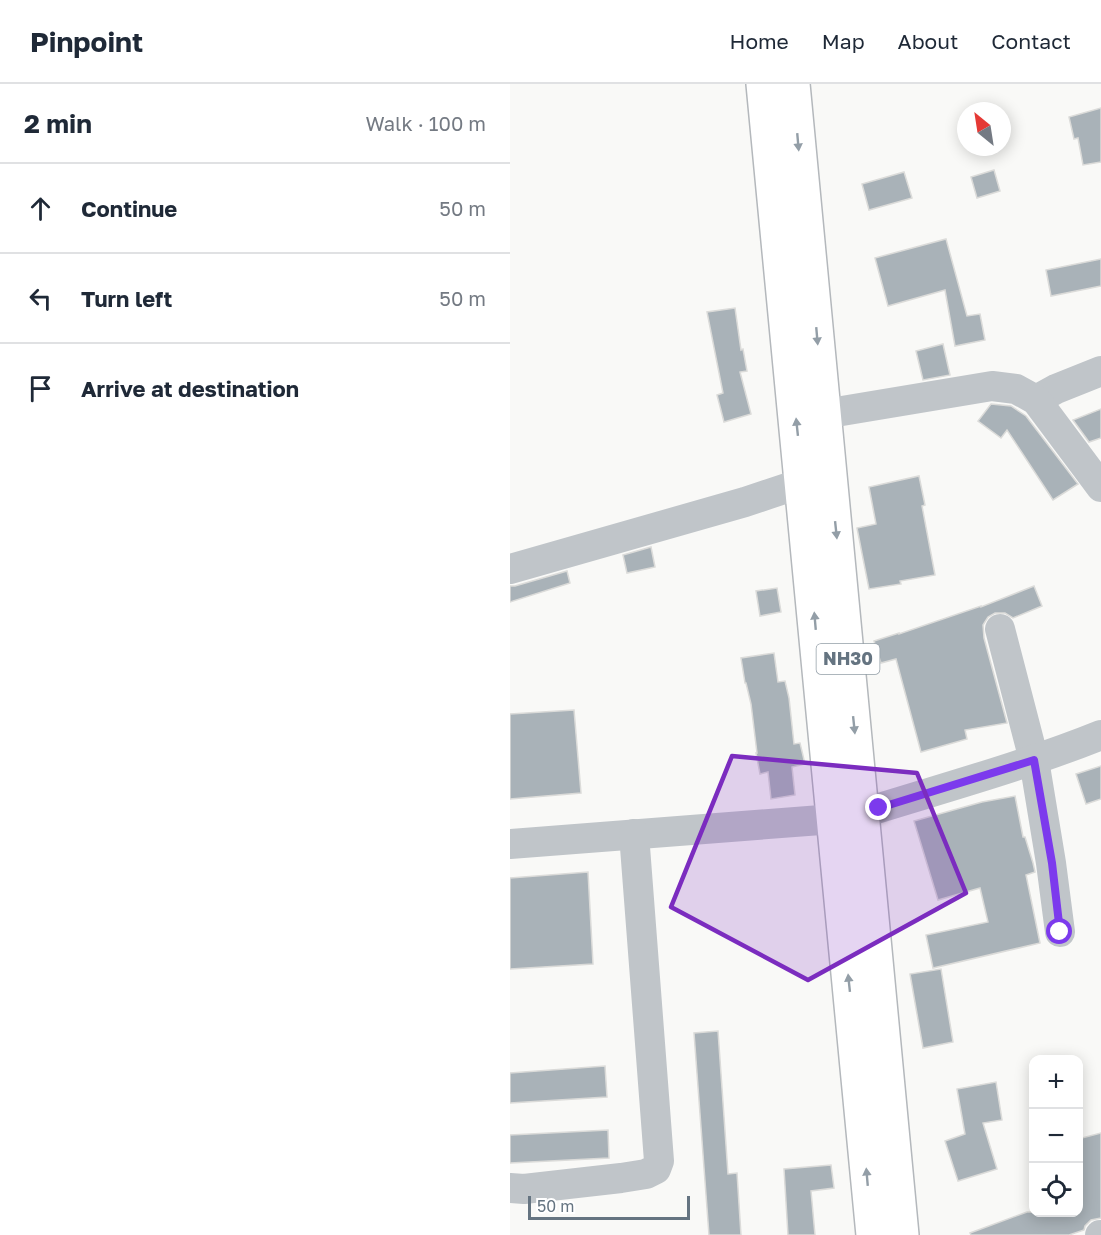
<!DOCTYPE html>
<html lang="en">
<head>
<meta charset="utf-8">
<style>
  body { margin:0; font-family:"Golos Text",sans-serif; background:#f6f6f7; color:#1f2937 }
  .controls { position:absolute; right:18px; bottom:18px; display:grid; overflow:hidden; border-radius:12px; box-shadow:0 3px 15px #0003 }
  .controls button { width:54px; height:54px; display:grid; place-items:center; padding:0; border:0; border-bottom:2px solid #e0e1e3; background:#fff; color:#1f2937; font:30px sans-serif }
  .compass { position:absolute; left:447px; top:18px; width:54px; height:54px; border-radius:50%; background:#fff; box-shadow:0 3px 15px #0003; rotate:330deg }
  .scale { position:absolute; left:18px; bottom:15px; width:162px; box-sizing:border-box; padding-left:6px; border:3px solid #657481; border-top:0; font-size:16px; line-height:21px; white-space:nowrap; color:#657481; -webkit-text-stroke:4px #fff; paint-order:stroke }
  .stop { position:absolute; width:18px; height:18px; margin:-14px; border:4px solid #7c3aed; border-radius:50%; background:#fff }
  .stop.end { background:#7c3aed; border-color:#fff; box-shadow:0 2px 6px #0008 }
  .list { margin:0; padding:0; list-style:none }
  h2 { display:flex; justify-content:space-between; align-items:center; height:78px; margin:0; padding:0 24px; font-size:26px }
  h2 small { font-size:20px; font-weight:400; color:#747a83 }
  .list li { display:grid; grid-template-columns:39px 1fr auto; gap:18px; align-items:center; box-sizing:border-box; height:90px; padding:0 24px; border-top:2px solid #e0e1e3 }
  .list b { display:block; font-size:22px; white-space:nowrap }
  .list em { font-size:20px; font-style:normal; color:#747a83 }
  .icon { flex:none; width:33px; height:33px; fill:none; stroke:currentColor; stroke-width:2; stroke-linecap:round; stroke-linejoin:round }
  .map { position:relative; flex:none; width:591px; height:1151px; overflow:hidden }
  header { display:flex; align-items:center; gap:36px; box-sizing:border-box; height:84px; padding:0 30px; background:#fff; border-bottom:2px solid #e0e1e3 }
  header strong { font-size:28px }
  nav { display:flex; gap:33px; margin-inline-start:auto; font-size:21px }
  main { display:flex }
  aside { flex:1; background:#fff }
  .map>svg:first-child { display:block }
  .building { fill:#a9b2b8; stroke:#dbdbd9; stroke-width:1.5 }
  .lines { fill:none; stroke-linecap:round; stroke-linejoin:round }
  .highway-casing { stroke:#b4b8bc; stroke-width:36 }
  .minor { stroke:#c0c5c9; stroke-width:30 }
  .highway { stroke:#fff; stroke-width:33 }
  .oneway { fill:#939ea7 }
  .route { stroke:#7c3aed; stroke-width:8 }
  .marked { fill:#7b2cbf; fill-opacity:0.2; stroke:#7b2cbf; stroke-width:4.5; stroke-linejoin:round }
  .labels { text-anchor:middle; stroke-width:6; stroke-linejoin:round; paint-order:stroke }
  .shield { fill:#fff; stroke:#939ea7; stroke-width:1.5 }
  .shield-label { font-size:18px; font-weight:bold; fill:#657481 }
</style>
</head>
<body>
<header>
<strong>Pinpoint</strong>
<nav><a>Home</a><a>Map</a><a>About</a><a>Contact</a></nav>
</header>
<main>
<aside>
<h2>2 min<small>Walk · 100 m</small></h2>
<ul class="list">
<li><svg class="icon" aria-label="ahead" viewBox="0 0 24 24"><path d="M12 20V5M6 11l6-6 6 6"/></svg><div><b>Continue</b></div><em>50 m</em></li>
<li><svg class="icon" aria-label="left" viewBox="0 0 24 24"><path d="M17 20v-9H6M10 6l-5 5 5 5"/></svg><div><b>Turn left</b></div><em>50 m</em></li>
<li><svg class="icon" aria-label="arrive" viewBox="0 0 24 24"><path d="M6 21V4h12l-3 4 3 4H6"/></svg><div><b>Arrive at destination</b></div></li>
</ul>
</aside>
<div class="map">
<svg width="591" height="1151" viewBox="0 0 591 1151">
  <rect width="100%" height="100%" fill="#f9f9f7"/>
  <g class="building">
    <path d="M591 24V78L573 81 568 54 564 55 559 33Z"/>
    <path d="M484 86 490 107 467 114 461 93Z"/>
    <path d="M394 88 402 114 359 126 352 100Z"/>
    <path d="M436 155 457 232 470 230 475 256 445 262 435 206 378 222 365 174Z"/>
    <path d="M591 175V202L541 212 536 186Z"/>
    <path d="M225 224 231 266 233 265 237 287 230 288 241 330 214 338 207 311 213 309 197 228Z"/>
    <path d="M433 260 440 291 413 296 406 267Z"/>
    <path d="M481 320 501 322 516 332 568 400 543 416 497 346 491 354 468 337Z"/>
    <path d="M591 325V354L579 358 563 336Z"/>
    <path d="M409 392 415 421 412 422 425 491 390 497 391 500 359 505 347 444 366 440 359 403Z"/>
    <path d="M141 463 145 483 117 489 113 471Z"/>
    <path d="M57 487 60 499 0 518V502H5Z"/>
    <path d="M524 502 532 522 503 534 495 529H485L478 533 473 541 474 554 497 639 455 646 457 655 411 668 386 575 371 579 364 557 389 549V550L471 522V523Z"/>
    <path d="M267 504 271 528 250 532 246 507Z"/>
    <path d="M264 569 268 598 275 597 279 614 284 660 290 659 295 680 282 683 285 711 261 715 258 688 250 690 246 669H247L241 620 236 599H235L231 574Z"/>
    <path d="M64 626 71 709 0 715V630Z"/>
    <path d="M591 682V715L576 720 566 690Z"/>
    <path d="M505 712 513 753H515L523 779 525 788 516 791 530 859 423 884 416 851 478 838 470 804 428 816 404 737 472 718Z"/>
    <path d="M78 788 83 880 0 885V794Z"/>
    <path d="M431 885 443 958 413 964 400 890Z"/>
    <path d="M208 947 218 1090 227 1089 231 1151H199L184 949Z"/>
    <path d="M95 982 97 1013 0 1019V989Z"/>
    <path d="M486 998 492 1036 473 1039 487 1085 448 1097 435 1057 455 1050 447 1005Z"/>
    <path d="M98 1046 99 1074 0 1079V1051Z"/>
    <path d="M591 1049V1134L581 1136 575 1142 574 1146 559 1151H461L460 1149 517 1128H568V1055Z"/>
    <path d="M321 1081 324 1104 301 1107 305 1151H278L274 1085Z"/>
  </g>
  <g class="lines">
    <g class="highway-casing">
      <g id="highway">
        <path d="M253 0 363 1151"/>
        <path d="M283 0 392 1151"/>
      </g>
    </g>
    <g class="minor">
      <path d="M526 316 546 305 591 287"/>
      <path d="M314 330 482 302 506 305 526 316 591 403"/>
      <path d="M0 485 235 418 292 399"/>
      <path d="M490 545 524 676 541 779 550 848"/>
      <path d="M353 729C433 704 514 682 591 651"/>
      <path d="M0 760 324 735"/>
      <path d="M0 1104 14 1105 111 1094 136 1090 146 1085 149 1077 124 750"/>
      <path d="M590 1151H591"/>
    </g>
    <use href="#highway" class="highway"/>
  </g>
  <defs><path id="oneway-solid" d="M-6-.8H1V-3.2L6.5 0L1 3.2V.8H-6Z" transform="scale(1.5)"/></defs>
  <g class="oneway">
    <use href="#oneway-solid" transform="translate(288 58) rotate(85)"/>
    <use href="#oneway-solid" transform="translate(307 252) rotate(85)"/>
    <use href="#oneway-solid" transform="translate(287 343) rotate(-96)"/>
    <use href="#oneway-solid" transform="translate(326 446) rotate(84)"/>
    <use href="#oneway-solid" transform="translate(305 537) rotate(-95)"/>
    <use href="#oneway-solid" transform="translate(344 641) rotate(84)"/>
    <use href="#oneway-solid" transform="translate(339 899) rotate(-96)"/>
    <use href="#oneway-solid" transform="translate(357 1093) rotate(-95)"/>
  </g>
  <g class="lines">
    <path class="route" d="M369 724 524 676 542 779 550 848"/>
  </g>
  <path class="marked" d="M222 672 407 689 456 809 298 896 161 823Z"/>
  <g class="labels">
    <rect class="shield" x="306.5" y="560" width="63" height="30" rx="4.5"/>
    <g class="shield-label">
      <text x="338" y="581">NH30</text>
    </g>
  </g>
</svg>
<div class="controls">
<button>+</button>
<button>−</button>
<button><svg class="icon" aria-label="locate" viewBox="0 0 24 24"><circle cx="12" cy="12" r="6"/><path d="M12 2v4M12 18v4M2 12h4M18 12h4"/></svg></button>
</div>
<svg class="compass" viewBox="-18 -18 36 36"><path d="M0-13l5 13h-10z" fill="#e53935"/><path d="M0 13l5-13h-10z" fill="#747a83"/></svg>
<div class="scale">50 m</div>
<div class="stop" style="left:550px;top:848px"></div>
<div class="stop end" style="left:369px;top:724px"></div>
</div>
</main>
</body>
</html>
